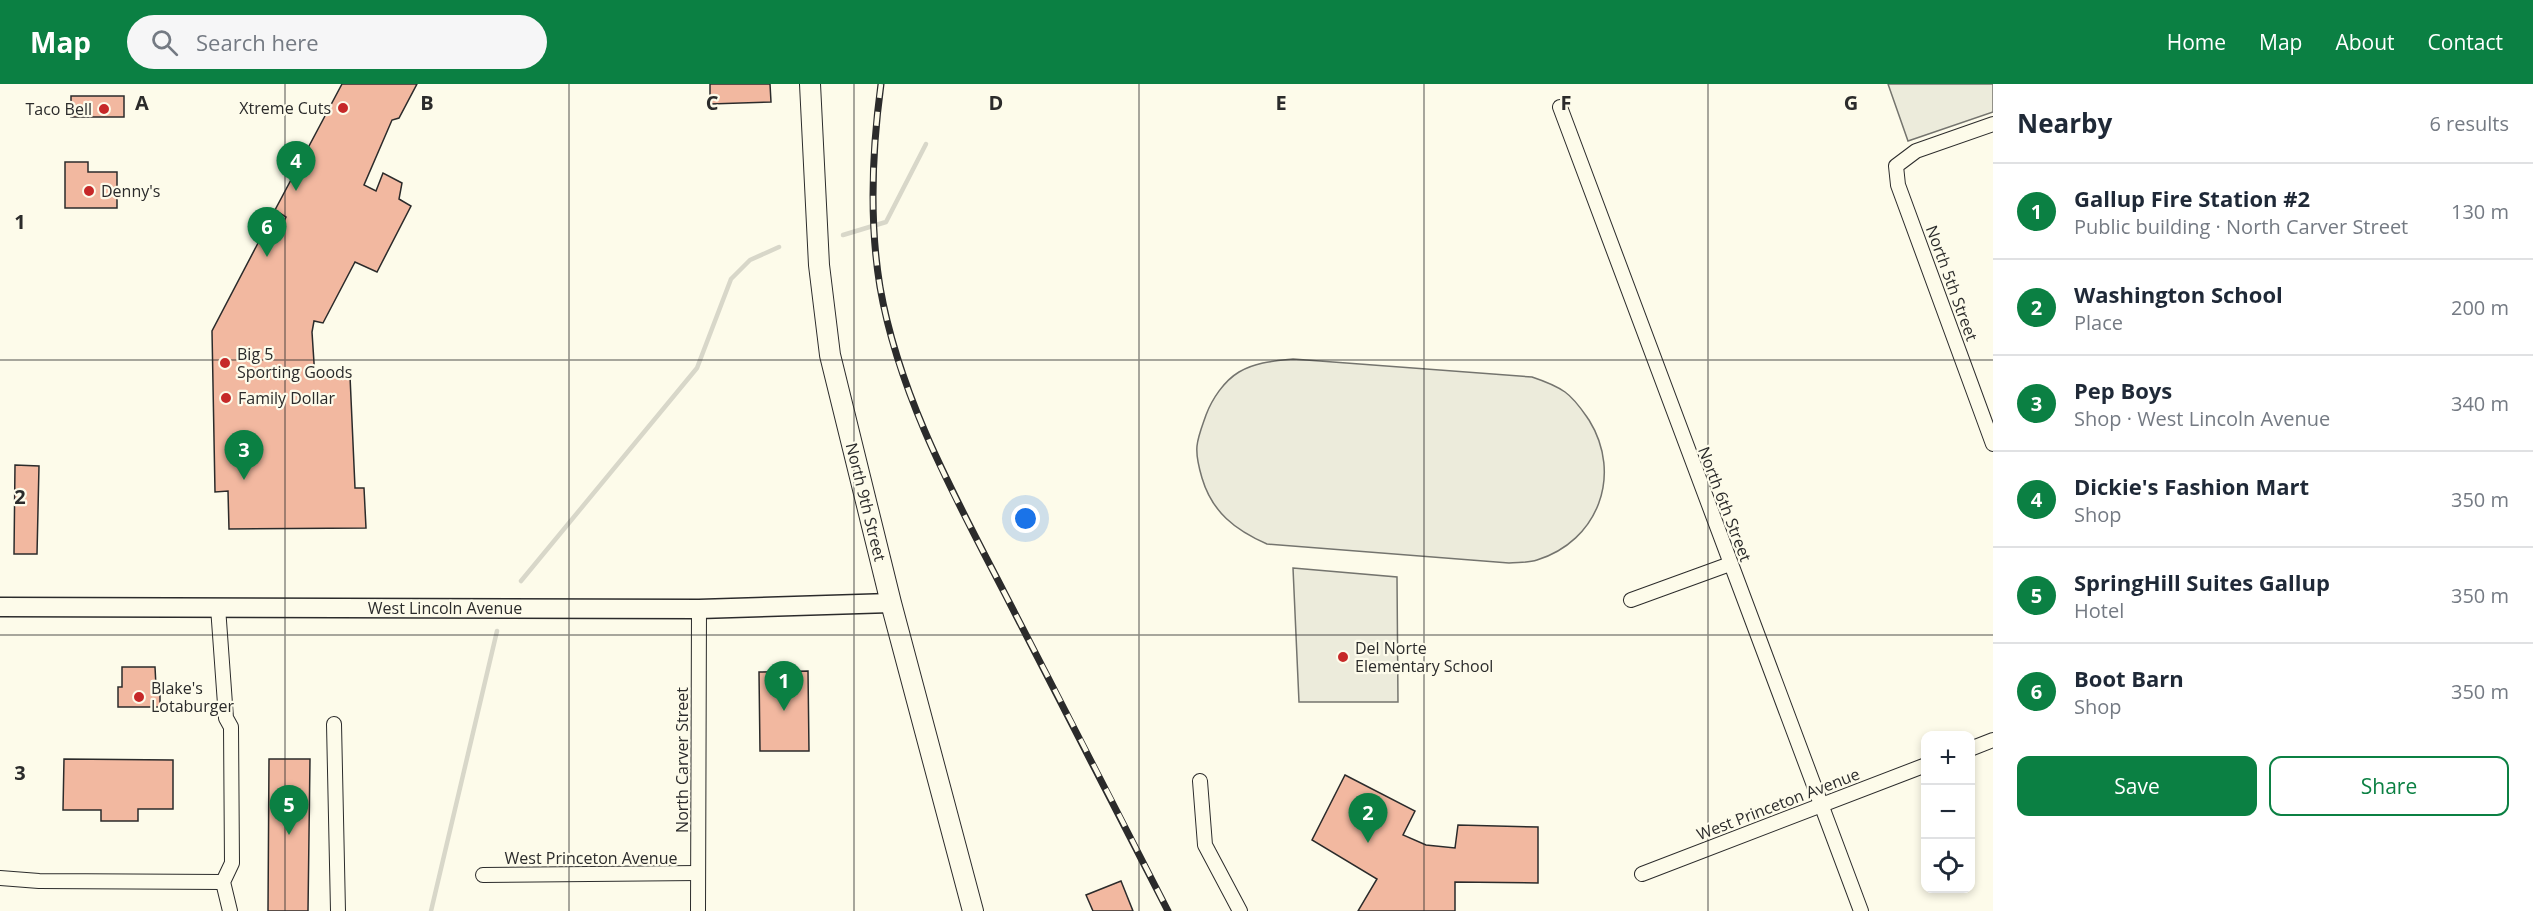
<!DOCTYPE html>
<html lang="en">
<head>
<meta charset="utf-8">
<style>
  body { margin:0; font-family:"Open Sans",sans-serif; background:#f6f6f7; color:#1f2937 }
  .controls { position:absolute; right:18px; bottom:18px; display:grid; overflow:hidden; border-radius:12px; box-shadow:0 3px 9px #0003 }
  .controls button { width:54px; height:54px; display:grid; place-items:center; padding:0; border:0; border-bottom:2px solid #e0e1e3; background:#fff; color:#1f2937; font:30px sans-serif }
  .you { position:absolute; left:1026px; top:435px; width:21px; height:21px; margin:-15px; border:4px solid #fff; border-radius:50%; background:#1a73e8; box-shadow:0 0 0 9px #1a73e833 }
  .badge { display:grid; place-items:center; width:39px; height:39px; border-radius:50%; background:#0b8043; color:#fff; font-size:20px; font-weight:700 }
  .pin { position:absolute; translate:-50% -50px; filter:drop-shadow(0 2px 3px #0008) }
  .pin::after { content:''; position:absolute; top:32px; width:21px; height:18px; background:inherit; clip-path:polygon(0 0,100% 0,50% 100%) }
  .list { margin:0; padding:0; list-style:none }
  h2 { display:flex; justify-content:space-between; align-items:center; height:78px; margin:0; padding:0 24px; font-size:26px }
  h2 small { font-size:20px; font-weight:400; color:#747a83 }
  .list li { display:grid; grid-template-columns:39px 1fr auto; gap:18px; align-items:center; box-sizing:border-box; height:96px; padding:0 24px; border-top:2px solid #e0e1e3 }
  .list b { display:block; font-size:22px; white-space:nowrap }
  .list p { margin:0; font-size:20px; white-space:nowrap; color:#747a83 }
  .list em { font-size:20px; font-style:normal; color:#747a83 }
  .actions { display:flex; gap:12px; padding:18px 24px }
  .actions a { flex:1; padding:14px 0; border:2px solid #0b8043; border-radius:12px; text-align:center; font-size:21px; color:#0b8043 }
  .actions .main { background:#0b8043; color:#fff }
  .icon { flex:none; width:33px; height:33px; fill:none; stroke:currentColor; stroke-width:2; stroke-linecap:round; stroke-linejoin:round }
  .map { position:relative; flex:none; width:1993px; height:827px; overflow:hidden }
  header { display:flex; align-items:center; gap:36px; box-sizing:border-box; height:84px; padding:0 30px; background:#0b8043; color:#fff }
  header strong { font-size:28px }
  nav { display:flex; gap:33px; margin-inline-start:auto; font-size:21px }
  .search { width:420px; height:54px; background:#f6f6f7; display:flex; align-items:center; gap:15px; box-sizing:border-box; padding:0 21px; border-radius:33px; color:#747a83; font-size:22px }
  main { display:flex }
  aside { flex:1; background:#fff }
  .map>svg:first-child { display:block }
  .green { fill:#ecebdb; stroke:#74746e; stroke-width:1.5 }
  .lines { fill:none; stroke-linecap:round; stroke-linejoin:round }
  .stream { stroke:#d8d7c9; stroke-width:4.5 }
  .building { fill:#f2b8a0; stroke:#2b2b2b; stroke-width:1.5 }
  .minor-casing { stroke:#2b2b2b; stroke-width:16 }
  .tertiary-casing { stroke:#2b2b2b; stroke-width:21 }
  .secondary-casing { stroke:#2b2b2b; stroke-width:22 }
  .minor { stroke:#fdfbea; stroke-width:14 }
  .tertiary { stroke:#fdfbea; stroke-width:18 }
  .secondary { stroke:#fdfbea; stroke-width:20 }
  .rail-casing { stroke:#2b2b2b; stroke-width:7 }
  .rail { stroke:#fdfbea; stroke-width:4.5; stroke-dasharray:14; stroke-linecap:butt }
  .grid { fill:none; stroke:#2b2b2b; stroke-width:1.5; stroke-opacity:0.55 }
  .poi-dot { fill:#c62828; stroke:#fdfbea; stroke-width:2 }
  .labels { text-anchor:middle; stroke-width:4.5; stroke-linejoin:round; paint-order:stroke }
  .poi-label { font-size:16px; fill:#2b2b2b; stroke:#fdfbea; text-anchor:start }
  .street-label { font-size:16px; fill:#2b2b2b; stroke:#fdfbea }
  .grid-label { font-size:20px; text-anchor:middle; font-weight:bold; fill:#2b2b2b; stroke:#fdfbea; stroke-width:4.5; stroke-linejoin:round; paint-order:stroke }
</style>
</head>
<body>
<header>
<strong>Map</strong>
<div class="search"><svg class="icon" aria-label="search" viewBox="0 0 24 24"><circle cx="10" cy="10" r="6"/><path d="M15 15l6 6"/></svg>Search here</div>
<nav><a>Home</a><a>Map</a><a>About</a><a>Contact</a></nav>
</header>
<main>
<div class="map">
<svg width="1993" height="827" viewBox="0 0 1993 827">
  <rect width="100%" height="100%" fill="#fdfbea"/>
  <g class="green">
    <path d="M1888 0H1993V28L1908 57Z"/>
    <path d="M1293 275 1532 293C1544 297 1555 301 1565 308 1575 315 1582 326 1589 336 1623 391 1598 457 1537 476 1528 479 1518 478 1509 479L1267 460C1235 446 1212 428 1202 394 1199 384 1196 372 1197 362 1198 352 1203 340 1206 331 1212 315 1224 297 1239 288 1256 278 1274 277 1293 275Z"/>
    <path d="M1293 484 1397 493 1398 618H1299Z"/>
  </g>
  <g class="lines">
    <g class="stream">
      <path d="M843 151 886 138 926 60"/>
      <path d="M521 497 697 284 731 195 750 176 779 163"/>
      <path d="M431 827 497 547"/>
    </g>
  </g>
  <g class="building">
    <path d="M342 0H417L399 34 392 36 364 101 376 107 383 89 402 99 399 115 411 122 377 188 355 178 323 239 314 237 312 248 315 294 350 292 355 404H364L366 444 229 445 228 407 215 408 212 247 268 140 279 148 286 133 275 126Z"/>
    <path d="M710 0H770L771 18 710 20Z"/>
    <rect x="71" y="12" width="53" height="21"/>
    <path d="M65 78H88V88H117V124H65Z"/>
    <path d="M15 381 39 382 37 470H14Z"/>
    <path d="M122 583H155L156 602H160V623H118V603H122Z"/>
    <path d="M808 587 809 667H760L759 588Z"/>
    <path d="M64 675 173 676V725H138V737H101V726H63Z"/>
    <path d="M269 675H310L308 827H268Z"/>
    <path d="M1345 691 1415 727 1403 751 1426 761 1455 764 1458 741 1538 743V799L1455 798V827H1358L1377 795 1312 756Z"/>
    <path d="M1121 797 1133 827H1093L1086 811Z"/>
  </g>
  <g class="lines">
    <g class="minor-casing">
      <g id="minor">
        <path d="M1560 23 1861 827"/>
        <path d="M1993 40 1916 67 1896 82 1898 101 1993 360"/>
        <path d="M1631 516 1730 480"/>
        <path d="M218 523 226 634 231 643 232 779 223 798 230 827"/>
        <path d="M334 640 338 827"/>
        <path d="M1970 665 1993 656"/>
        <path d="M1200 697 1205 761 1240 827"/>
        <path d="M1642 790 1926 681"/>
        <path d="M483 791 698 789"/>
        <path d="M0 794 39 797 223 798"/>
        <path d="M698 827 699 525"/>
      </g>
    </g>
    <g class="tertiary-casing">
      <path id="tertiary" d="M0 523 699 525 891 519"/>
    </g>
    <g class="secondary-casing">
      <path id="secondary" d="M810 0 819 181 830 271 891 519 973 827"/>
    </g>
    <use href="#minor" class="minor"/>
    <use href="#tertiary" class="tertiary"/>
    <use href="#secondary" class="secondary"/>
    <g class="rail-casing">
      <path id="rail" d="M881 0C872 67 869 136 880 203 899 312 954 411 1004 508 1059 614 1114 720 1168 827"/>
    </g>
    <use href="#rail" class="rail"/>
  </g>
  <path class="grid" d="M285 0V827M569 0V827M854 0V827M1139 0V827M1424 0V827M1708 0V827M0 276H1993M0 551H1993"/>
  <g class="poi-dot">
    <circle cx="343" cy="24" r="6"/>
    <circle cx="104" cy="25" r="6"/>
    <circle cx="89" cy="107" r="6"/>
    <circle cx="225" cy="279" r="6"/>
    <circle cx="226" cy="314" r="6"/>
    <circle cx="1343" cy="573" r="6"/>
    <circle cx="139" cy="613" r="6"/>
  </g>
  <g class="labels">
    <g class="poi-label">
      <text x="331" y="30" text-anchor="end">Xtreme Cuts</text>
      <text x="92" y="31" text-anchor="end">Taco Bell</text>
      <text x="101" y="113">Denny's</text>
      <text x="237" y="276">Big 5<tspan x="237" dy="18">Sporting Goods</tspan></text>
      <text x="238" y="320">Family Dollar</text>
      <text x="1355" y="570">Del Norte<tspan x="1355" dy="18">Elementary School</tspan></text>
      <text x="151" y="610">Blake's<tspan x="151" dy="18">Lotaburger</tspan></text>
    </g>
    <g class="street-label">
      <text transform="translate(1952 199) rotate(70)" y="6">North 5th Street</text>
      <text transform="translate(866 418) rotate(76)" y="6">North 9th Street</text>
      <text transform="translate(1725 420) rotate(69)" y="6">North 6th Street</text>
      <text x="445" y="530">West Lincoln Avenue</text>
      <text transform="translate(682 676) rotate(-90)" y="6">North Carver Street</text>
      <text transform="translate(1778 720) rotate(-21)" y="6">West Princeton Avenue</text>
      <text x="591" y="780">West Princeton Avenue</text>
    </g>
  </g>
  <g class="grid-label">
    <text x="142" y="26">A</text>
    <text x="427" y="26">B</text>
    <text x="712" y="26">C</text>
    <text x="996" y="26">D</text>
    <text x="1281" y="26">E</text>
    <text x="1566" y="26">F</text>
    <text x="1851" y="26">G</text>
    <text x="20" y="145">1</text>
    <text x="20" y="420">2</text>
    <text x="20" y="696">3</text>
  </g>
</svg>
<div class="controls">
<button>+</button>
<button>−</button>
<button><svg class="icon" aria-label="locate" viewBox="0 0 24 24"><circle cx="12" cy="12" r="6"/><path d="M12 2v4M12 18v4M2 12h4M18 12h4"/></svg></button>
</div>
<div class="you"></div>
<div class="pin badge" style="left:784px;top:627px">1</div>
<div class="pin badge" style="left:1368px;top:759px">2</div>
<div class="pin badge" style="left:244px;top:396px">3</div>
<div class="pin badge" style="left:296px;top:107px">4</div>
<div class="pin badge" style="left:289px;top:751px">5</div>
<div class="pin badge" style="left:267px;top:173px">6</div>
</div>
<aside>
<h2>Nearby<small>6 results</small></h2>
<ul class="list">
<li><span class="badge">1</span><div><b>Gallup Fire Station #2</b><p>Public building · North Carver Street</p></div><em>130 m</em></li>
<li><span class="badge">2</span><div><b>Washington School</b><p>Place</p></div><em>200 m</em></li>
<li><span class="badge">3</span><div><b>Pep Boys</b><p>Shop · West Lincoln Avenue</p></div><em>340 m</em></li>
<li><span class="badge">4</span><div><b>Dickie's Fashion Mart</b><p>Shop</p></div><em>350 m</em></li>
<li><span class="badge">5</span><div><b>SpringHill Suites Gallup</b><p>Hotel</p></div><em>350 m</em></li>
<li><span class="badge">6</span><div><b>Boot Barn</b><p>Shop</p></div><em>350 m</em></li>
</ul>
<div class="actions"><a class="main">Save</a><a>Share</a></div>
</aside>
</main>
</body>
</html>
